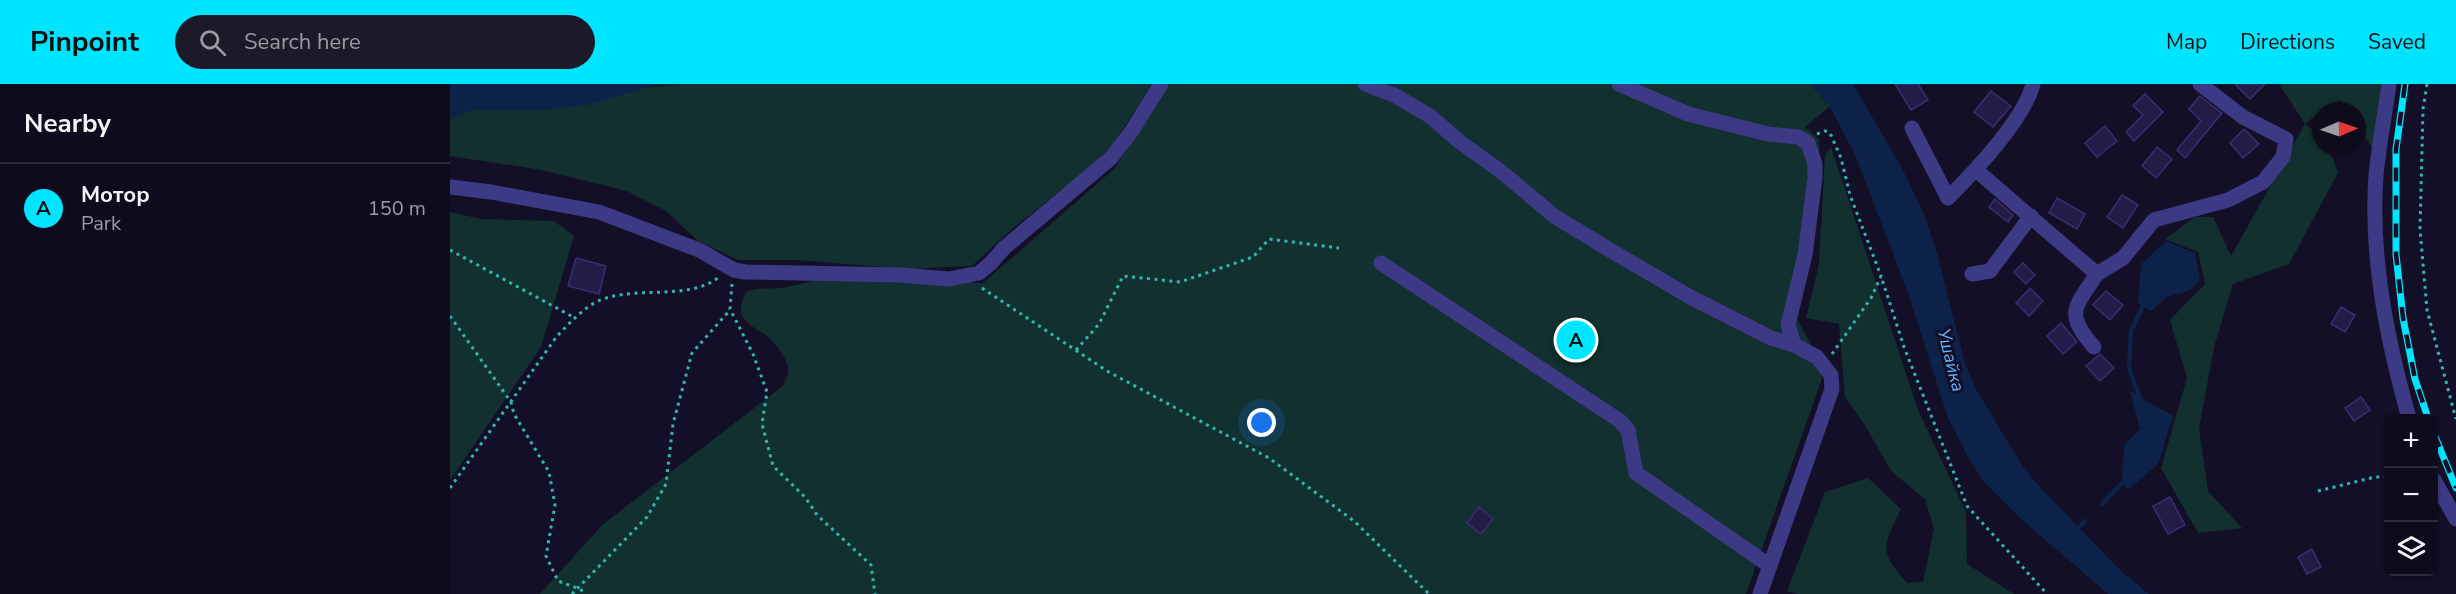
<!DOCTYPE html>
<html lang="en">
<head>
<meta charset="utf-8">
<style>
  body { margin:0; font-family:"Nunito Sans",sans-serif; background:#1c1929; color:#f1f3f6 }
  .controls { position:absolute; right:18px; bottom:18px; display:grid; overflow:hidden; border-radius:9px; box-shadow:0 2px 4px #0004 }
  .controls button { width:54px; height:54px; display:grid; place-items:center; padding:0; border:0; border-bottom:2px solid #2e2b3b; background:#0e0b1c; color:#f1f3f6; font:30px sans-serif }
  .compass { position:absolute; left:1862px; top:18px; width:54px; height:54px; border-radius:50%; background:#0e0b1c; box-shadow:0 2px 4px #0004; rotate:88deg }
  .you { position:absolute; left:812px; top:339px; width:21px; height:21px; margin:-15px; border:4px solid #fff; border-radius:50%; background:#1a73e8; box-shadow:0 0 0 9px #1a73e833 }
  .badge { display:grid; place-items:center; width:39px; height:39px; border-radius:50%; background:#00e5ff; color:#111; font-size:20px; font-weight:700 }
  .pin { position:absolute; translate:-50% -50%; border:3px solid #fff; box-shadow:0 2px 6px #0006 }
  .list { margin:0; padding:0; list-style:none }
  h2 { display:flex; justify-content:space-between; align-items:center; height:78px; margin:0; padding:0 24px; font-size:26px }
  h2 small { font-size:20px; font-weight:400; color:#9b9ba3 }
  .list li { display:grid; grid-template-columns:39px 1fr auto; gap:18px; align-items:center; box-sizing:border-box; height:90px; padding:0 24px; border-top:2px solid #2e2b3b }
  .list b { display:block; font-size:22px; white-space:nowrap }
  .list p { margin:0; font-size:20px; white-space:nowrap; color:#9b9ba3 }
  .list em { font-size:20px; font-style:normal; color:#9b9ba3 }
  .icon { flex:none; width:33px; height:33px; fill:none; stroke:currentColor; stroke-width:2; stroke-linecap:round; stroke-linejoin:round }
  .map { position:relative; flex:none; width:2006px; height:510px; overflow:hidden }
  header { display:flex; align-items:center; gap:36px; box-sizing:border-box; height:84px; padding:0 30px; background:#00e5ff; color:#111 }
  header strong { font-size:28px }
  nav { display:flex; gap:33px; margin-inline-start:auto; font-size:21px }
  .search { width:420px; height:54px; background:#1c1929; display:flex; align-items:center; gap:15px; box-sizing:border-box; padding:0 21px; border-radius:33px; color:#9b9ba3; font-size:22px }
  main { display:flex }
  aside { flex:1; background:#0e0b1c }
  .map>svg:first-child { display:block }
  .green { fill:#12302f }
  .water { fill:#0c2248 }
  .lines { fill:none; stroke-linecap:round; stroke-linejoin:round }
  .stream { stroke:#0c2248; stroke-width:4.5 }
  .building { fill:#241b47; stroke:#3b2d73; stroke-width:1.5 }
  .path { stroke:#2fb8b0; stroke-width:3; stroke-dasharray:3 4.5; stroke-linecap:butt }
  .minor { stroke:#3d3a85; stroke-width:15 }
  .rail-casing { stroke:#00e5ff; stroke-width:7 }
  .rail { stroke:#130f26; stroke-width:4.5; stroke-dasharray:14; stroke-linecap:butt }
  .labels { text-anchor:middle; stroke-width:6; stroke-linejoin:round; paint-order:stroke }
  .water-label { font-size:18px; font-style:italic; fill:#62b6ff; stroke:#130f26 }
</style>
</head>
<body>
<header>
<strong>Pinpoint</strong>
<div class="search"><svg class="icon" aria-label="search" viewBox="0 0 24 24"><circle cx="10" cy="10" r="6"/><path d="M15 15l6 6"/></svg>Search here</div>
<nav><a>Map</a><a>Directions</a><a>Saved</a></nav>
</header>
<main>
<aside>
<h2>Nearby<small></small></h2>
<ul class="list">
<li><span class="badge">A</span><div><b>Мотор</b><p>Park</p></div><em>150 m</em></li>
</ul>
</aside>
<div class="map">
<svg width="2006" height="510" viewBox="0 0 2006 510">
  <rect width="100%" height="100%" fill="#130f26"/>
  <g class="green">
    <path d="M228 0H702L656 71 562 145 522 182 457 185 347 176H288L248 157 216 127 177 107 92 86 0 72V29L25 24Z"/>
    <path d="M719 0H1360L1380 22 1355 43 1369 55 1370 91 1347 235 1375 286 1296 510H90L152 441 333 302C335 298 338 292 338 288 340 276 323 255 313 249 294 238 284 231 296 208L306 205 332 204 373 195 436 194 533 199 665 84Z"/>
    <path d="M1829 0H1935L1926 69 1907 42V27H1897L1890 16 1871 27 1855 40 1871 52V63H1878L1888 89 1839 180 1783 200 1764 263 1749 345 1758 407 1792 444 1748 449 1711 384 1737 294 1720 236 1755 200 1748 168 1715 155 1745 133H1763L1781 172 1855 40Z"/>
    <path d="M1381 63 1468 326 1516 428 1517 480 1564 510H1348L1337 507 1375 408 1418 394 1451 425C1433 462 1428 466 1457 499L1473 498 1484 445 1475 415 1441 387 1413 338 1395 313 1389 240 1356 234 1369 180 1375 71Z"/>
    <path d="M0 128 31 135 104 137 124 152 91 263 0 396Z"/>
  </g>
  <g class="water">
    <path d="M0 0H228L206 1 137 21 94 26H25L0 34Z"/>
    <path d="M1360 0H1403L1452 84 1475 132 1487 169 1515 280 1527 307 1570 378 1588 401 1671 487 1699 510H1658L1572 436 1534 398 1519 375 1498 334 1458 209 1406 73 1380 23Z"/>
    <path d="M1716 157 1745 169 1750 197 1739 207 1717 213 1701 227 1688 219 1691 180Z"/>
    <path d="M1680 307 1723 332 1708 380 1678 406 1672 399 1674 361 1690 345Z"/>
  </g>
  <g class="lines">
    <g class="stream">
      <path d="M1689 312 1679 284 1681 247 1693 222"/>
      <path d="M1652 420 1672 399"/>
      <path d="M1624 448 1635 437"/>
    </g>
  </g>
  <g class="building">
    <path d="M1445 0H1468L1478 16 1461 26Z"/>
    <path d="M1785 0H1815L1800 15Z"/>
    <path d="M1541 7 1561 22 1543 43 1524 28Z"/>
    <path d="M1695 10 1713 28 1684 57 1676 48 1693 31 1683 22Z"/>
    <path d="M1750 12 1772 29 1735 74 1727 66 1751 37 1739 25Z"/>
    <path d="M1655 42 1667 57 1647 73 1635 59Z"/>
    <path d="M1794 45 1809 60 1793 74 1780 59Z"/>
    <path d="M1707 63 1722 75 1706 94 1692 82Z"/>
    <path d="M1672 111 1688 121 1673 144 1657 133Z"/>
    <path d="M1607 114 1635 130 1627 145 1599 129Z"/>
    <path d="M1545 115 1563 131 1558 138 1539 123Z"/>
    <path d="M126 174 156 182 149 210 118 202Z"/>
    <path d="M1573 179 1585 191 1576 200 1564 188Z"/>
    <path d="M1580 204 1593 217 1579 232 1566 219Z"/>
    <path d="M1656 207 1673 221 1660 236 1643 221Z"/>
    <path d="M1891 223 1905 231 1895 248 1881 240Z"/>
    <path d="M1611 239 1627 258 1613 270 1597 252Z"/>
    <path d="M1650 270 1664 284 1650 297 1636 282Z"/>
    <path d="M1911 313 1920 326 1904 337 1895 324Z"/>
    <path d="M1720 413 1735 441 1718 450 1703 422Z"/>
    <path d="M1029 423 1043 435 1031 450 1017 439Z"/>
    <path d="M1862 465 1871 483 1857 490 1848 473Z"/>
  </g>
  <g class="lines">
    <g class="path">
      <path d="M1977 0 1973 25 1970 145 1977 226 2006 335"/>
      <path d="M1367 50 1375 47 1380 49 1391 74 1400 111 1431 192"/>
      <path d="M0 166 125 234"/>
      <path d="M282 200 280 225 303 270 317 308 312 340 323 382 355 413 367 431 421 481 425 510"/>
      <path d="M532 204 657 287 819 374 904 437 979 510"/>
      <path d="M0 232 61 318 64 330 99 388 105 421 96 472 108 497 130 505 136 510"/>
      <path d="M626 266 649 240 673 192 730 198 803 173 819 155 889 164"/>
      <path d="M1382 270 1421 214 1431 192 1454 263 1517 422 1597 510"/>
      <path d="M0 404 107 252C119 240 131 226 146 218 184 200 234 218 268 194"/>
      <path d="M1868 407 1925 393H1938"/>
      <path d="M122 510 197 433 216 400 223 340 242 269 280 226"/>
    </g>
    <g class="minor">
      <path d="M915 0 944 11 980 32 1010 58 1053 89 1104 132 1160 166 1242 214 1321 254 1344 261 1367 273 1381 291 1382 305 1310 510"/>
      <path d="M1169 0 1238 30 1318 50 1348 53 1358 59 1365 80V94L1355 171 1338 241 1344 261"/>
      <path d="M1939 0C1935 30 1929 60 1926 91 1920 172 1937 256 1959 334"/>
      <path d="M1462 44 1498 114C1525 87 1574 36 1583 0"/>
      <path d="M1526 86 1647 190C1625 224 1614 228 1644 263"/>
      <path d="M0 103 41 108 149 128 249 166 284 186 295 188 450 191 499 195 529 189 541 179 554 164 661 74 681 48 711 0"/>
      <path d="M931 179 1170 337 1178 346 1186 389 1320 482"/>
      <path d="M1522 190 1540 187 1581 132"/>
      <path d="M1647 190 1673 174 1704 136 1778 116 1813 98 1833 73 1836 55 1793 33 1750 0"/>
      <path d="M1984 396 2006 435"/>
    </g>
    <g class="rail-casing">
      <g id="rail">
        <path d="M1955 0 1946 65V170L1953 234 1965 295 1978 334"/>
        <path d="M1984 350 2006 404"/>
      </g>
    </g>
    <use href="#rail" class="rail"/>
  </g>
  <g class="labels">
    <g class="water-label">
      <text transform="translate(1501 276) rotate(76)" y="6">Ушайка</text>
    </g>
  </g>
</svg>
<div class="controls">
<button>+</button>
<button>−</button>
<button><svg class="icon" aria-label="layers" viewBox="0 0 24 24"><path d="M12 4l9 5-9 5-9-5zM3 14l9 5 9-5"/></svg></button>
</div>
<svg class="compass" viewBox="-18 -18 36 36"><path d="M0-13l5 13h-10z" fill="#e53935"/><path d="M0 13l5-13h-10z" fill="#9b9ba3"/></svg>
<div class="you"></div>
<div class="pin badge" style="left:1126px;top:256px">A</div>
</div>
</main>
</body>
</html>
